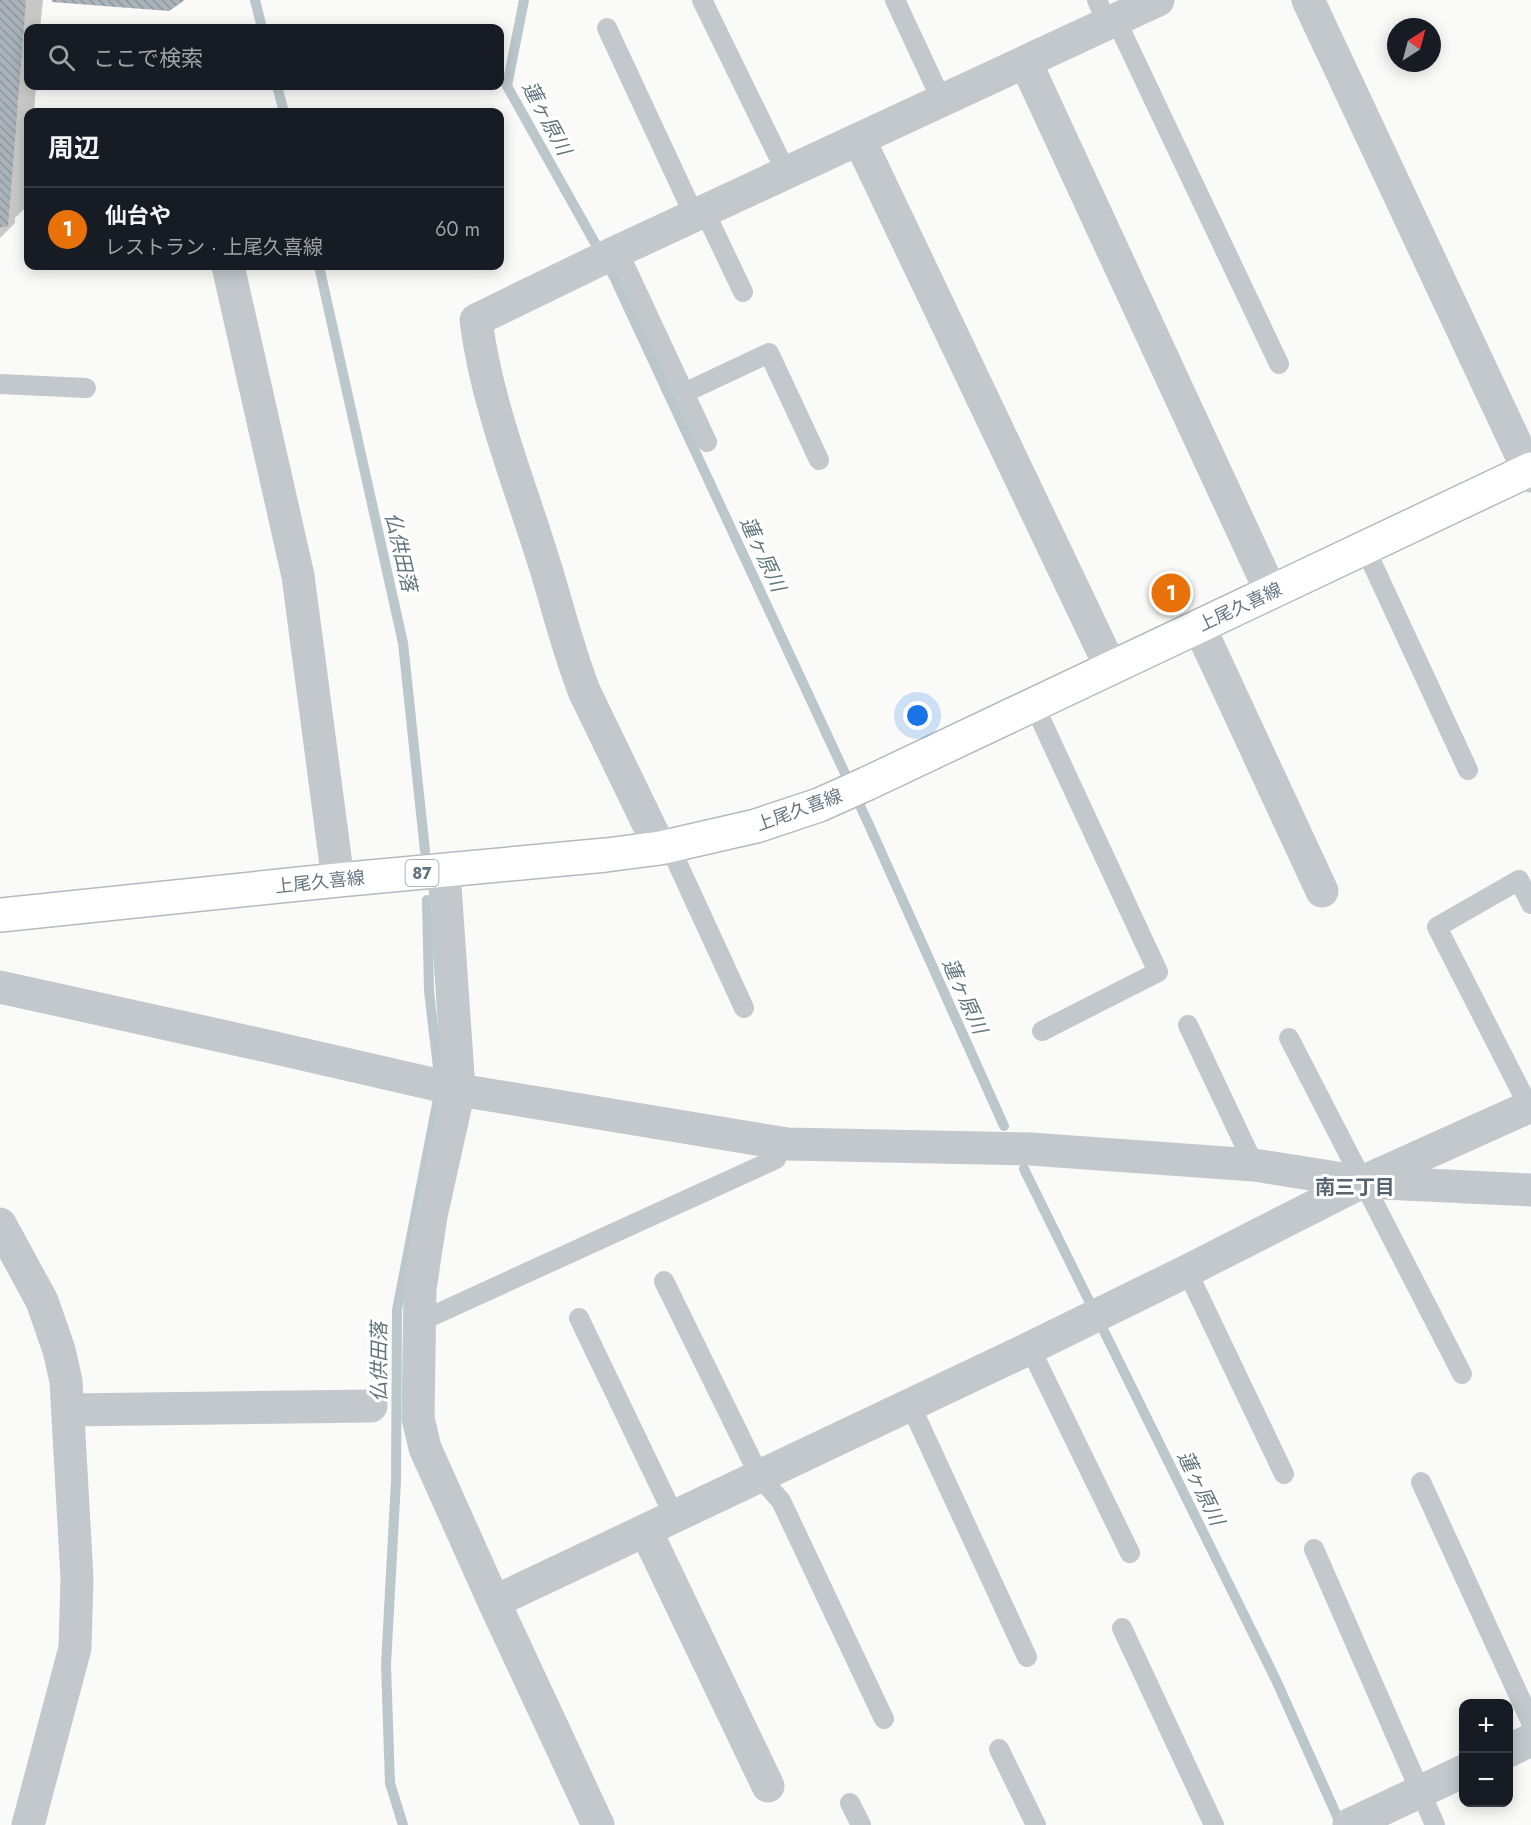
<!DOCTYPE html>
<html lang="ja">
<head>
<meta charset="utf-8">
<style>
  body { margin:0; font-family:Jost,"Noto Sans JP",sans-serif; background:#242831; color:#f1f3f6 }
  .controls { position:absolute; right:18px; bottom:18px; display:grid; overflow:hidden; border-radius:12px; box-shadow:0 3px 15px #0003 }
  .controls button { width:54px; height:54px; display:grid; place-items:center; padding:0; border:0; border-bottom:2px solid #363941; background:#171b24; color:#f1f3f6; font:30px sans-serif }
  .compass { position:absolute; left:1387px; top:18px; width:54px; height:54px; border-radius:50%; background:#171b24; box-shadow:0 3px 15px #0003; rotate:36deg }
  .you { position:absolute; left:918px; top:716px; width:21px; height:21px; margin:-15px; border:4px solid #fff; border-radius:50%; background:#1a73e8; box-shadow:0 0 0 9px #1a73e833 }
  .badge { display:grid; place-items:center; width:39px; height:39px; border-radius:50%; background:#e4572e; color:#fff; font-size:20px; font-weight:700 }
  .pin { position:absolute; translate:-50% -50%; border:3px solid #fff; box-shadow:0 2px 6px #0006 }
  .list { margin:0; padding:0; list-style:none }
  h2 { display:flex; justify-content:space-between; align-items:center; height:78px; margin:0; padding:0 24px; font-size:26px }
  h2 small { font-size:20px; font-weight:400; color:#9ea1a6 }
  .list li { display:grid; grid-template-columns:39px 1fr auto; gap:18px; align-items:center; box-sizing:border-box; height:84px; padding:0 24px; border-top:2px solid #363941 }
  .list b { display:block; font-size:22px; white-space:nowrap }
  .list p { margin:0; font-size:20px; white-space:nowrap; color:#9ea1a6 }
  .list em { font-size:20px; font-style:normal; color:#9ea1a6 }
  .icon { flex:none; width:33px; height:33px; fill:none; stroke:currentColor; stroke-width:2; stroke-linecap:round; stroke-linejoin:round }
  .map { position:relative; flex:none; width:1531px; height:1825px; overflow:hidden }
  .search { position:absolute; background:#171b24; box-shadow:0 3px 15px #0003; left:24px; top:24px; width:480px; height:66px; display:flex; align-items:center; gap:15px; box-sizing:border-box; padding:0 21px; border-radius:12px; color:#9ea1a6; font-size:22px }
  .panel { position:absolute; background:#171b24; box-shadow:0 3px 15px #0003; left:24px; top:108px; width:480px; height:162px; border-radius:12px }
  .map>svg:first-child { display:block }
  .shadow { fill:#0003 }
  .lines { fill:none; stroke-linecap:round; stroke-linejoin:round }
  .stream { stroke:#bbc7cb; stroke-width:10 }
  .building { fill:url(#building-back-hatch) }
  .primary-casing { stroke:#b5babe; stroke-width:36 }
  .lane { stroke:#c3c8cc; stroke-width:20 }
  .street { stroke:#c3c8cc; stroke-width:33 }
  .primary { stroke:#fff; stroke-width:33 }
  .labels { text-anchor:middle; stroke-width:6; stroke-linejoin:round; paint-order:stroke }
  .shield { fill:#fff; stroke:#939fa8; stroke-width:1.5 }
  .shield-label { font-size:16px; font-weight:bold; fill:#657683 }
  .street-label { font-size:18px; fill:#657683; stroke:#fff }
  .water-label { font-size:20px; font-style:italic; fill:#60757c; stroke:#fff }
  .neighbourhood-label { font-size:20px; font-weight:bold; fill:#57646e; stroke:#fff }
</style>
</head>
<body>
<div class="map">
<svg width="1531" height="1825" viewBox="0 0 1531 1825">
  <defs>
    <pattern id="building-back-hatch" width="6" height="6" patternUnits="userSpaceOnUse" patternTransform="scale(1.5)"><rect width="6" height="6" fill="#aab3b9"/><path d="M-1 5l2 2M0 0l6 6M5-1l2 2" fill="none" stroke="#8e969c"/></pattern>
  </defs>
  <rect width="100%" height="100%" fill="#fafaf8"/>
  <path class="shadow" d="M0 0H43L40 28H28V86H36L34 112H28V178L26 207 15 218V223L0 238Z"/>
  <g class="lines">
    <g class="stream">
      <path d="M255 0 262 28"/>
      <path d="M524 0 507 86 614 277 869 825 1004 1126"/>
      <path d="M277 86 284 112"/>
      <path d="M319 266 403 643 425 851"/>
      <path d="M1024 1169 1276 1680 1341 1825"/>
      <path d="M403 1825 390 1783 386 1665 396 1481 397 1310 438 1099 439 1076 429 991 427 900"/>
    </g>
  </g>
  <g class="building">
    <path d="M0 0H26L8 227H0Z"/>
    <path d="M52 0H185L169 11 52 2Z"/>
  </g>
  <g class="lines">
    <g class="primary-casing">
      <path id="primary" d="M0 915 338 880 606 855 660 848 756 826 819 805 866 784 1531 469"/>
    </g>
    <g class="lane">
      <path d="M702 0 787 174"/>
      <path d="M895 0 942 101"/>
      <path d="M1097 0 1108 24"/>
      <path d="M1116 20 1279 364"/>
      <path d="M607 28 695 217"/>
      <path d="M705 212 743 292"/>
      <path d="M618 251 707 442"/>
      <path d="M0 384 86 388"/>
      <path d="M684 393 769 353 819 460"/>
      <path d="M1365 548 1468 770"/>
      <path d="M1034 705 1158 972 1042 1031"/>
      <path d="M669 845 744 1008"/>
      <path d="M1188 1025 1254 1165"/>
      <path d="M1289 1038 1462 1374"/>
      <path d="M1529 1107 1437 927 1519 880 1531 904"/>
      <path d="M1187 1271 1284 1474"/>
      <path d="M664 1281 760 1477 781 1501 884 1719"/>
      <path d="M579 1318 675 1518"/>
      <path d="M419 1322 776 1159"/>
      <path d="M1030 1348 1130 1553"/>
      <path d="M910 1404 1027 1657"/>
      <path d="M1421 1482 1531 1722"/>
      <path d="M1314 1549 1435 1825"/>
      <path d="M1122 1628 1214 1825"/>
      <path d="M999 1749 1036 1825"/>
      <path d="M850 1803 861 1825"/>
    </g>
    <g class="street">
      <path d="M1308 0 1531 476"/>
      <path d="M1026 63 1271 592"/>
      <path d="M859 139 1111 668"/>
      <path d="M228 266 298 576 338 880"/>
      <path d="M1199 626 1322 891"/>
      <path d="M660 848 585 693C567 648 556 599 541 553 517 477 486 400 476 320L618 251 1158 0"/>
      <path d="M444 871 459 1090 431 1216 420 1289 418 1418 425 1448 494 1602"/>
      <path d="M0 987 267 1046 459 1090 787 1144 1030 1149 1254 1165 1362 1182 1531 1190"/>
      <path d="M0 1224 42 1301 59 1350 66 1381 77 1578 75 1648 28 1825"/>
      <path d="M68 1410 371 1406"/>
      <path d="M646 1531 768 1786"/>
      <path d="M1508 1751 1531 1740"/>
      <path d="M598 1825 494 1602 1030 1348 1187 1271 1362 1182 1531 1106"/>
      <path d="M1349 1825 1464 1771"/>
    </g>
    <use href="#primary" class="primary"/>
  </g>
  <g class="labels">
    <rect class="shield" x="405.5" y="860" width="33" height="26" rx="4.5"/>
    <g class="shield-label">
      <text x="422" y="879">87</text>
    </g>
    <g class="street-label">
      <text transform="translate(1240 607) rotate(-25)" y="6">上尾久喜線</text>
      <text transform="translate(799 810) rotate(-20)" y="6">上尾久喜線</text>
      <text transform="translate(320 882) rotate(-6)" y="6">上尾久喜線</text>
    </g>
    <g class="water-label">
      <text transform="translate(547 118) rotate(62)" y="7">蓮ヶ原川</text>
      <text transform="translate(401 552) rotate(77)" y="7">仏供田落</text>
      <text transform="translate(763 554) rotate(65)" y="7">蓮ヶ原川</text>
      <text transform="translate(965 996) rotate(66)" y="7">蓮ヶ原川</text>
      <text transform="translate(379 1362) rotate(-90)" y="7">仏供田落</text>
      <text transform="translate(1201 1488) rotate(64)" y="7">蓮ヶ原川</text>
    </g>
    <g class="neighbourhood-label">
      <text x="1355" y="1194">南三丁目</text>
    </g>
  </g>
</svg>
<div class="controls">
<button>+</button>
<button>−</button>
</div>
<svg class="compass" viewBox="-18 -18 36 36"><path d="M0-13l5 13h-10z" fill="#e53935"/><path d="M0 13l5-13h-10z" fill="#9ea1a6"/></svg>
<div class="you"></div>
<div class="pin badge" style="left:1171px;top:593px;background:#e8710a">1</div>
<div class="search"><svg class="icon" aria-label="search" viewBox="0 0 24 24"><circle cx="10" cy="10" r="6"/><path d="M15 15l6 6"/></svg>ここで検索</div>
<section class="panel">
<h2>周辺<small></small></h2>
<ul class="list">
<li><span class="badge" style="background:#e8710a">1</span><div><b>仙台や</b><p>レストラン · 上尾久喜線</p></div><em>60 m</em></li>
</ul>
</section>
</div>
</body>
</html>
